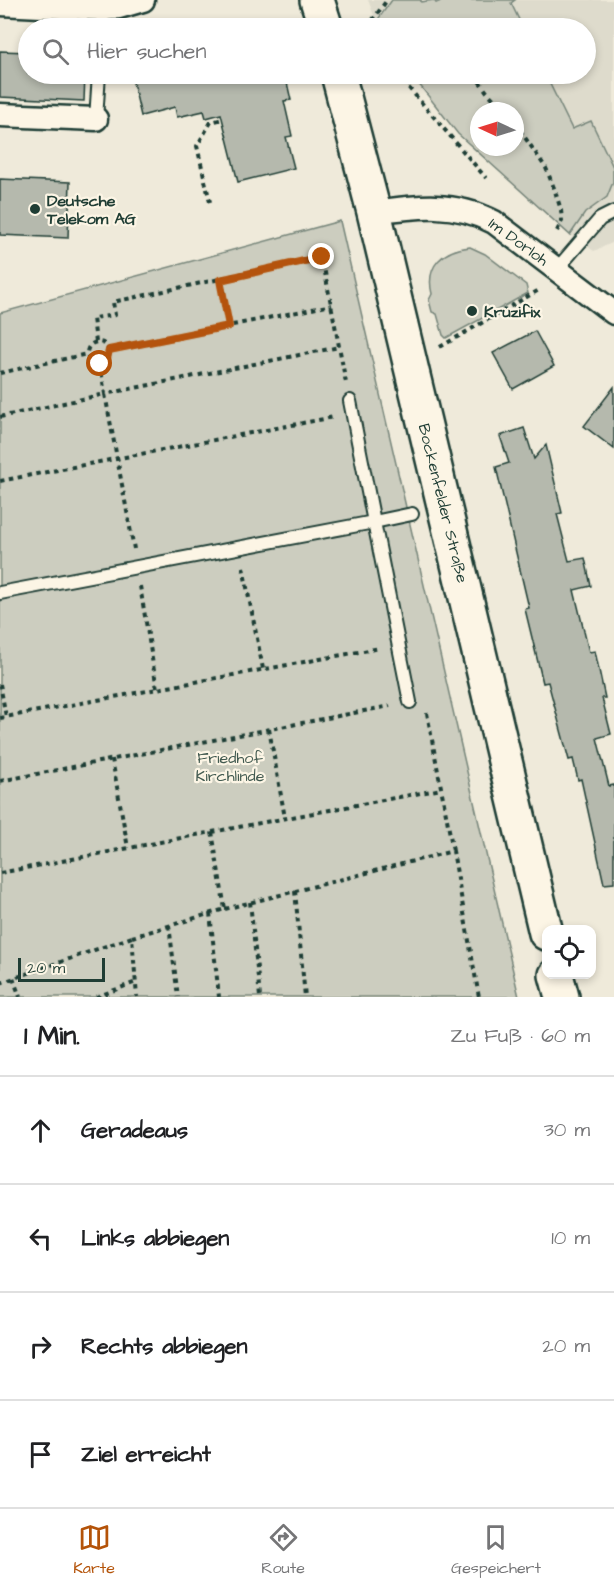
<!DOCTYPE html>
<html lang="de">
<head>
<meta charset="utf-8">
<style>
  body { margin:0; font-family:"Architects Daughter",sans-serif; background:#f2f2f2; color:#202124 }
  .controls { position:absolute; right:18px; bottom:18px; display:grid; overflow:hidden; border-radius:12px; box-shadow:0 3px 9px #0003 }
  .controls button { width:54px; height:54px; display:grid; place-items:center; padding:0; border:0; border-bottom:2px solid #e0e0e0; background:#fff; color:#202124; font:30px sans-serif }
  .compass { position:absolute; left:470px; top:102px; width:54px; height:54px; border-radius:50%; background:#fff; box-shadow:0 3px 9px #0003; rotate:274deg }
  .scale { position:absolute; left:18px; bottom:15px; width:87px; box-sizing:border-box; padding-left:6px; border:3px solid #1f3d34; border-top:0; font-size:16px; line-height:21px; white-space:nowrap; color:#1f3d34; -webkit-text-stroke:4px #fcf5e5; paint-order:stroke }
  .stop { position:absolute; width:18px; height:18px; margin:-14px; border:4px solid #b45309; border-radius:50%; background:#fff }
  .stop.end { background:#b45309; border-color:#fff; box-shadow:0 2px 6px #0008 }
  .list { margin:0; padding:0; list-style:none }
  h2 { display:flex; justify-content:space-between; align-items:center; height:78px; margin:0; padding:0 24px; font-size:26px }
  h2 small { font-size:20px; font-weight:400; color:#757577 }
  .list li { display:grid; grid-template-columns:39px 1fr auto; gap:18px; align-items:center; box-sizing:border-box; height:108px; padding:0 24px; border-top:2px solid #e0e0e0 }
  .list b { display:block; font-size:22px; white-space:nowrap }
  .list em { font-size:20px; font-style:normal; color:#757577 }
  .icon { flex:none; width:33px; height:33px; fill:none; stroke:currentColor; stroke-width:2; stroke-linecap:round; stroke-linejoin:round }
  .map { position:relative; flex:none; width:614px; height:997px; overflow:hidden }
  .search { position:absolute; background:#fff; box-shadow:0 3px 9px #0003; left:18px; right:18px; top:18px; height:66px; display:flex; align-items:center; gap:15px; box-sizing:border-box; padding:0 21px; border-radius:33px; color:#757577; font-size:22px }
  .sheet { height:510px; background:#fff }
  nav { display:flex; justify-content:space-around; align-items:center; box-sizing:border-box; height:84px; border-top:2px solid #e0e0e0; background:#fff; font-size:16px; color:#757577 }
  nav a { display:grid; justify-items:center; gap:3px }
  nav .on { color:#b45309 }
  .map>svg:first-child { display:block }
  .built { fill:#dedbcc; fill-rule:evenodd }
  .green { fill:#cccdbf; stroke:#76857a; stroke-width:1.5; fill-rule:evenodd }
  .building { fill:#b5b9ad; stroke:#1f3d34; stroke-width:1.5 }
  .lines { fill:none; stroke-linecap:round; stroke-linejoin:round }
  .service-casing { stroke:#1f3d34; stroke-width:16 }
  .minor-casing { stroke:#1f3d34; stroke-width:27 }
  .secondary-casing { stroke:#1f3d34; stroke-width:38 }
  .path { stroke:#1f3d34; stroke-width:4; stroke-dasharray:4.5 4.5; stroke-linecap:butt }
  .service { stroke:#fcf5e5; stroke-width:12 }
  .minor { stroke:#fcf5e5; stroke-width:22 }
  .secondary { stroke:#fcf5e5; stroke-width:33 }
  .route { stroke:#b45309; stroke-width:8 }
  .poi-dot { fill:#1f3d34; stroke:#fcf5e5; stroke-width:2 }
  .labels { text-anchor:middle; stroke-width:4.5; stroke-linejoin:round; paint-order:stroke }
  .poi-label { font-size:16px; font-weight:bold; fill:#1f3d34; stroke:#fcf5e5; text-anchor:start }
  .street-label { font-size:16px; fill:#1f3d34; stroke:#fcf5e5 }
  .park-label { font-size:16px; fill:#425a50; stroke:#fcf5e5 }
</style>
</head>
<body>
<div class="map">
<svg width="614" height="997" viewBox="0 0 614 997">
  <rect width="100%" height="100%" fill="#efeada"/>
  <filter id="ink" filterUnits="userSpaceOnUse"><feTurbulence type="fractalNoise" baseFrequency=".0167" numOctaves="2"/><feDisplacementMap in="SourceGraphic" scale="12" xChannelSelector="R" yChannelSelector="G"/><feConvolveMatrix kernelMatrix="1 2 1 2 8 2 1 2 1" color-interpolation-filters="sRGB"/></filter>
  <g filter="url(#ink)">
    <path class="built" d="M368 0H614V242L594 251 564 231 458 134 411 74H586V28H379ZM479 111H515V147H479Z"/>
    <g class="green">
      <path d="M392 0H421V2L434 0 436 3 443 0H515L511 3 523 28H379L376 22Z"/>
      <path d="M411 74H545L572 129 591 121 613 167V182L607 197 585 213 570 235 458 134ZM479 111H515V147H479Z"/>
      <path d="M340 221 519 997H0V313Z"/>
      <path d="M470 247 485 254 526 285 528 293 446 338 443 335 437 314 432 312 429 300 432 294C425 265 443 250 470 247Z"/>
    </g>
    <g class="building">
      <path d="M0 51 28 52V74H85L84 101 0 97Z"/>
      <path d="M131 74H285L291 100 284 101 292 136 286 137 294 168 238 182 221 114 206 118 204 111 177 117 175 107 141 116Z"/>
      <path d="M0 179 70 182 68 238 0 235Z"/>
      <path d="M535 331 554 366 513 389 493 353Z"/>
      <path d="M614 387V449L584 426Z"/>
      <path d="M524 428 534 459 546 445 562 513 557 514 569 561 585 558 591 586 574 590 589 652 595 651 605 698H602L611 734 597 738 609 786 614 785V883L604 884 581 779 578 780 573 759 569 760 548 682 543 683 525 609 529 608 496 467 509 463 500 436Z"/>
    </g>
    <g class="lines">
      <g class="service-casing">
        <g id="service">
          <path d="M102 28 103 9"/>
          <path d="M96 119 99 74"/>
          <path d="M557 269 600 219 614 212"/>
          <path d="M350 401 374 522 412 514"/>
          <path d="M0 593 374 522 410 702"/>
        </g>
      </g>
      <g class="minor-casing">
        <g id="minor">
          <path d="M0 4 103 9 119 7 143 0"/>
          <path d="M0 115 96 119"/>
          <path d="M374 212C418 206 454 201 494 222L614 313"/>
        </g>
      </g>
      <g class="secondary-casing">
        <g id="secondary">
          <path d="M317 0 326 28"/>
          <path d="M338 74 374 212 546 933"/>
          <path d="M556 975 562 997"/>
        </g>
      </g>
      <g class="path">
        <path d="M367 28 387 0"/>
        <path d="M397 74 486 178"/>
        <path d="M474 74 487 92 505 111"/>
        <path d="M515 123 546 168 554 188 561 210 562 221 556 233"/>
        <path d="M210 202 197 146 211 122 223 119"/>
        <path d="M221 280 229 326"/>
        <path d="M96 342 93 318 115 315 113 302 322 257 346 383"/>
        <circle cx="98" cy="353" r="11"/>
        <path d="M440 347 539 290"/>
        <path d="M109 350 332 305"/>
        <path d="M100 364 105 394 339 347"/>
        <path d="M0 373 87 354"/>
        <path d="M0 417 105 394 134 549"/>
        <path d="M0 481 334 417"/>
        <path d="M243 567 263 669"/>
        <path d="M140 586 157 689"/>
        <path d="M0 684 6 717"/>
        <path d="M427 713 453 851"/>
        <path d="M0 718 380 648"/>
        <path d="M269 729 285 818"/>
        <path d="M112 759 128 848"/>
        <path d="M0 781 390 706"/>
        <path d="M212 832 442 789"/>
        <path d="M0 873 212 832 225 909 132 937"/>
        <path d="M295 891 305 997"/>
        <path d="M250 902 260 997"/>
        <path d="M225 909 453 851 479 997"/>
        <path d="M210 913 219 997"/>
        <path d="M169 925 178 997"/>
        <path d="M13 978 20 997"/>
        <path d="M0 983 132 937 137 997"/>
        <path d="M96 997 136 982"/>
      </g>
      <use href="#service" class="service"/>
      <use href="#minor" class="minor"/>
      <use href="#secondary" class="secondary"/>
    </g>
  </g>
  <g class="lines" filter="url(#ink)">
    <path class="route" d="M100 364 107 359 109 350 229 326 220 280 322 257"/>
  </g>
  <g class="poi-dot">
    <circle cx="35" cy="209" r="6"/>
    <circle cx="472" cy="311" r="6"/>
  </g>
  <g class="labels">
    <g class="poi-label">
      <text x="47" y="206">Deutsche<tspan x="47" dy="18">Telekom AG</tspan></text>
      <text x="484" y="317">Kruzifix</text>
    </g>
    <g class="street-label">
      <text transform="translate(519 241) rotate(36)" y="6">Im Dorloh</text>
      <text transform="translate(444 503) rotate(76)" y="6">Bockenfelder Straße</text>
    </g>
    <g class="park-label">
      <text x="230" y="763">Friedhof<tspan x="230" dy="18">Kirchlinde</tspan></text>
    </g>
  </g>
</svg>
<div class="controls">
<button><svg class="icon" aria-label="locate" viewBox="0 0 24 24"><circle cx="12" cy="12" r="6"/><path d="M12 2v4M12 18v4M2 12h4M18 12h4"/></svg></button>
</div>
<svg class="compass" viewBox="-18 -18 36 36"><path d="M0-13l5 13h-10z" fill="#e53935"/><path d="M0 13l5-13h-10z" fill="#757577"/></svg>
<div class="scale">20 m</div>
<div class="stop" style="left:100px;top:364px"></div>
<div class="stop end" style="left:322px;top:257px"></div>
<div class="search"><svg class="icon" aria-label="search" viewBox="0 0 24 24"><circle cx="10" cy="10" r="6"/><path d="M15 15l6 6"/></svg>Hier suchen</div>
</div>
<section class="sheet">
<h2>1 Min.<small>Zu Fuß · 60 m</small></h2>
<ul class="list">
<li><svg class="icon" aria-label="ahead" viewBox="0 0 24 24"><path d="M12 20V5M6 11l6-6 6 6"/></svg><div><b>Geradeaus</b></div><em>30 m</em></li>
<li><svg class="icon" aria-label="left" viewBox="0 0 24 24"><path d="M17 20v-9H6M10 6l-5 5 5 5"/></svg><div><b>Links abbiegen</b></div><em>10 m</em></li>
<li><svg class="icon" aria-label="right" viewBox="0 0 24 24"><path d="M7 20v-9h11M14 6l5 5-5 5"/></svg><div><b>Rechts abbiegen</b></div><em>20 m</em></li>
<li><svg class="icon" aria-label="arrive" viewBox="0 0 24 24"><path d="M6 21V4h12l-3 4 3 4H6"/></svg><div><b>Ziel erreicht</b></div></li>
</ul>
</section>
<nav>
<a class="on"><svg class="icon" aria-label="map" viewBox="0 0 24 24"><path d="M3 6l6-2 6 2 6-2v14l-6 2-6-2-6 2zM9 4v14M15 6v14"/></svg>Karte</a>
<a><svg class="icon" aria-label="directions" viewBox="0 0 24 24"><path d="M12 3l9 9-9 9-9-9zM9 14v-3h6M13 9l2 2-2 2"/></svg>Route</a>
<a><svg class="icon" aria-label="saved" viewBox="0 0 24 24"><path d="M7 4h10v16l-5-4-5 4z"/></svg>Gespeichert</a>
</nav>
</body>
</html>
